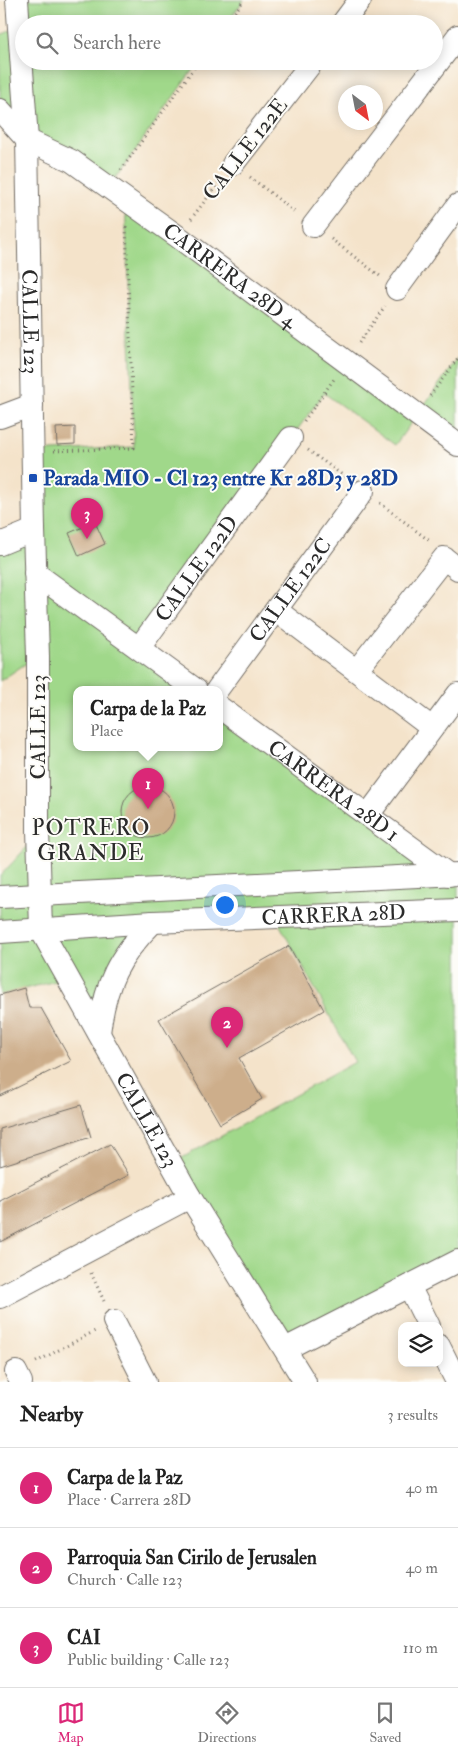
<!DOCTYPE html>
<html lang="en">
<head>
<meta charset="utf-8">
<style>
  body { margin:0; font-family:"IM FELL Double Pica",serif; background:#f6f6f6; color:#222 }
  .controls { position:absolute; right:15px; bottom:15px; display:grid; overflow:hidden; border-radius:10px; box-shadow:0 2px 12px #0003 }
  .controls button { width:45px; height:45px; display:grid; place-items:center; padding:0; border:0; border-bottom:1px solid #e0e0e0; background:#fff; color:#222; font:25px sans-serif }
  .compass { position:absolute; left:338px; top:85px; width:45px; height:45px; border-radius:50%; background:#fff; box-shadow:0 2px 12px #0003; rotate:148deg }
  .you { position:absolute; left:224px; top:904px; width:18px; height:18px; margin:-12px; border:4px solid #fff; border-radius:50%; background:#1a73e8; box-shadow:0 0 0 8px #1a73e833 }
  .badge { display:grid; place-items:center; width:32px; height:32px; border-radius:50%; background:#db2777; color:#fff; font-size:16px; font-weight:700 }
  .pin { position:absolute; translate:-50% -41px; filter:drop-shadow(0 1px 2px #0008) }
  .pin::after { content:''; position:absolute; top:26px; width:18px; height:15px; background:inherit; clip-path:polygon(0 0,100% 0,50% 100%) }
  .popup { position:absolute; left:73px; top:686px; width:150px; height:65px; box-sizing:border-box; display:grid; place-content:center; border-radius:10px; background:#fff; filter:drop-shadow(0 1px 4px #0005); font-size:16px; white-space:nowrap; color:#767676 }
  .popup b { font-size:19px; color:#222 }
  .popup::after { content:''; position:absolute; left:50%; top:100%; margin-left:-10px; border:10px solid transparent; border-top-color:#fff }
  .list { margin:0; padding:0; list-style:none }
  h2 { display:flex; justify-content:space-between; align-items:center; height:65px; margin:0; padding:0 20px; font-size:21px }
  h2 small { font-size:16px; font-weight:400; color:#767676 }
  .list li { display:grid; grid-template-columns:32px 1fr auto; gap:15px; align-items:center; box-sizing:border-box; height:80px; padding:0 20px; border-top:1px solid #e0e0e0 }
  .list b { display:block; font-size:19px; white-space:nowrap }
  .list p { margin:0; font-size:16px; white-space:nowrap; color:#767676 }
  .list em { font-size:16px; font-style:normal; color:#767676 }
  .icon { flex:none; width:28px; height:28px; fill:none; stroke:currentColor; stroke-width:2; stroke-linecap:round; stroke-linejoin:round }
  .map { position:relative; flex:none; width:458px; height:1382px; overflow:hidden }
  .search { position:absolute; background:#fff; box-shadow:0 2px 12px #0003; left:15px; right:15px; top:15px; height:55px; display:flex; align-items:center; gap:12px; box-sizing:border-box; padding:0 18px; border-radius:28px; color:#767676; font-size:19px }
  .sheet { height:305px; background:#fff }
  nav { display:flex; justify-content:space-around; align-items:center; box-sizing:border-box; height:70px; border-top:1px solid #e0e0e0; background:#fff; font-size:14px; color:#767676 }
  nav a { display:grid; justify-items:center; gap:2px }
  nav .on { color:#db2777 }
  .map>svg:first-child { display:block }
  .green { fill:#a0d88a; stroke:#66825a }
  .building { fill:#cdae8b }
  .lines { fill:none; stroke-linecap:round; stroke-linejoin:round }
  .minor-casing { stroke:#716b63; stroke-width:24 }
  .path { stroke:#716b63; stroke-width:3; stroke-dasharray:1 4; stroke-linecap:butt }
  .minor { stroke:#fff; stroke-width:22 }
  .transit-dot { fill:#1a4fb4; stroke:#fdfcf7; stroke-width:2 }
  .labels { text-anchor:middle; stroke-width:4; stroke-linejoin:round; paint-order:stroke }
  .street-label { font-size:21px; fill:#2b2b2b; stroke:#fdfcf7 }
  .transit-label { font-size:21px; font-weight:bold; fill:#164399; stroke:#fdfcf7; text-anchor:start }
  .neighbourhood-label { font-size:22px; letter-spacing:1px; fill:#2b2b2b; stroke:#fdfcf7 }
</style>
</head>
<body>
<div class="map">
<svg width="458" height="1382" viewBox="0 0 458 1382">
  <rect width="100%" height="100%" fill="#fdfcf7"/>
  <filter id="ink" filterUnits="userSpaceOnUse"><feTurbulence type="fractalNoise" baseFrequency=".02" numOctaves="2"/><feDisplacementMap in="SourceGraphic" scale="10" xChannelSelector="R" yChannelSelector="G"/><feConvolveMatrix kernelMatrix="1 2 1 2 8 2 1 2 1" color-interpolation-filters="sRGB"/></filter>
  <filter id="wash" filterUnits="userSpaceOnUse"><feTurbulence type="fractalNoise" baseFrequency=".0096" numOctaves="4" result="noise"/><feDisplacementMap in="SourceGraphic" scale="20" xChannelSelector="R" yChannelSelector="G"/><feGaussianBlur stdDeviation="1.12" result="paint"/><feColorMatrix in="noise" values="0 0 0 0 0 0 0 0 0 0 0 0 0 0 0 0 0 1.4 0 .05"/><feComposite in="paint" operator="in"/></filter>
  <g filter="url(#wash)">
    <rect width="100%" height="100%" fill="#f4e3ca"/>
    <g class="green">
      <path d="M17 0H244L226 24H24V61H199L109 187 0 110V35L18 28Z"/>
      <path d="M125 199 417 415 458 358V445L417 415 395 445 324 393 139 648 196 690H77V748H219V707L449 874 458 863V1261L285 1349 171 1164 355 1062 276 918 153 922 135 940 99 1033 68 978 0 995V876L27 847 38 830 37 656 0 681V544L34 530 33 452 134 447Z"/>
    </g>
    <g id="blocks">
      <g class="building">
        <path d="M75 427V444L57 445 56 428Z"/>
        <path d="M95 522 105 544 79 556 69 533Z"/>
        <circle cx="148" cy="812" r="26"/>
        <path d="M289 946 324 1010 239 1058 262 1099 220 1124 159 1019Z"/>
        <path d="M24 988 29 1008H41L71 1061 0 1096V995Z"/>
        <path d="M81 1105 91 1137 0 1166V1129Z"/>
        <path d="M110 1144 129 1175 0 1242V1201Z"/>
      </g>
    </g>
  </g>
  <g filter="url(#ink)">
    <use href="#blocks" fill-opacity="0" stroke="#716b63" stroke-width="1"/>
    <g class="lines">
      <g class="minor-casing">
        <g id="minor">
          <path id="s1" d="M17 0 27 140 34 530 38 656V830L41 930 190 1197 305 1382"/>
          <path d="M342 24 360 0"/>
          <path id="s2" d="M0 110 27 140 72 161 177 236 458 445"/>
          <path d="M233 164 313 61"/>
          <path d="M313 226 458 36"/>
          <path d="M397 289 458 205"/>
          <path d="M0 417 32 405"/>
          <path d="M0 544 34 530"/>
          <path d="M35 573 196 690"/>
          <path d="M276 610 432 728"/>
          <path id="s3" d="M139 648 291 438"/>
          <path d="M357 670 444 558 458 569"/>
          <path id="s4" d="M217 690 363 491"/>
          <path id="s5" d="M219 707 449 875"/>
          <path d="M368 815 458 694"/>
          <path d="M0 897 458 874"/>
          <path id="s6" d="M0 932 153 922 458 910"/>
          <path d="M99 1033C105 984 118 957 153 922"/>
          <path d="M409 1286 429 1326"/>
          <path d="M0 1297 190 1197"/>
          <path d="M114 1321 145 1382"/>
          <path d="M439 1346 457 1382"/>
          <path d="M285 1349 458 1261"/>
          <path d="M16 1372 21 1382"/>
        </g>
      </g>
      <g class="path">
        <path d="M226 24 244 0"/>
        <path d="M121 170 199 61"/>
        <path d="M250 177 296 213"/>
        <path d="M191 219 221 180"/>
        <path d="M331 239 380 276"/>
        <path d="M359 343 385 306"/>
        <path d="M430 396 458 358"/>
        <path d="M304 421 334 379"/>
        <path d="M308 450 345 477"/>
        <path d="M54 451 134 448 126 226"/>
        <path d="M380 503 431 542"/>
        <path d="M91 1273 104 1301"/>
        <path d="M36 1362 95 1331"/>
      </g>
      <use href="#minor" class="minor"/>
    </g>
  </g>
  <rect class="transit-dot" x="28" y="473" width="10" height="10" rx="2.5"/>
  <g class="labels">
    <g class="street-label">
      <text transform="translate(245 149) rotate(-52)" y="7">CALLE 122E</text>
      <text dy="7" stroke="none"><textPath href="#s2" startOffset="285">CARRERA 28D 4</textPath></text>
      <text dy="7" stroke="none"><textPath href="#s1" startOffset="322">CALLE 123</textPath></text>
      <text dy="7" stroke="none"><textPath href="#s3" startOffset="98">CALLE 122D</textPath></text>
      <text dy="7" stroke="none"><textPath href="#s4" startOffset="124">CALLE 122C</textPath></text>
      <text transform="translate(38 727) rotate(-90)" y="7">CALLE 123</text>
      <text dy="7" stroke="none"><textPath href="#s5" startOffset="142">CARRERA 28D 1</textPath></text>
      <text dy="7" stroke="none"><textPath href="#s6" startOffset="334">CARRERA 28D</textPath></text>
      <text dy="7" stroke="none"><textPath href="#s1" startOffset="1148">CALLE 123</textPath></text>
    </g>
    <g class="transit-label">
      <text x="43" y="485">Parada MIO - Cl 123 entre Kr 28D3 y 28D</text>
    </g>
    <g class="neighbourhood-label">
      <text x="91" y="835">POTRERO<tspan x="91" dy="25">GRANDE</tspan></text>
    </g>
  </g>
</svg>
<div class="controls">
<button><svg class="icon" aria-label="layers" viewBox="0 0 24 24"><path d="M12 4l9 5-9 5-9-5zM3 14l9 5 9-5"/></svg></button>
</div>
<svg class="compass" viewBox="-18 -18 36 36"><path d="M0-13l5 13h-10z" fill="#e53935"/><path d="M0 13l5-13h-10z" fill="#767676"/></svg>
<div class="you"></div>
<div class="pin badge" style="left:148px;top:809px">1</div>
<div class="popup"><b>Carpa de la Paz</b>Place</div>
<div class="pin badge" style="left:227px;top:1048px">2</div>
<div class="pin badge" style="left:87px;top:539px">3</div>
<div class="search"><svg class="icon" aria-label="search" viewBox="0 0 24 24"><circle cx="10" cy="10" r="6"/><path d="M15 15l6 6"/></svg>Search here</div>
</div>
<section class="sheet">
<h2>Nearby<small>3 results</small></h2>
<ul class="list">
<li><span class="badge">1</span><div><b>Carpa de la Paz</b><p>Place · Carrera 28D</p></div><em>40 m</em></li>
<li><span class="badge">2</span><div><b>Parroquia San Cirilo de Jerusalen</b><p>Church · Calle 123</p></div><em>40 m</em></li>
<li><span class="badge">3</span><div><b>CAI</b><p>Public building · Calle 123</p></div><em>110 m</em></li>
</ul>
</section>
<nav>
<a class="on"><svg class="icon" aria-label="map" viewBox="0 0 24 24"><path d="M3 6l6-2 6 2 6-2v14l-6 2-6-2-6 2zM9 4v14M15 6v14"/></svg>Map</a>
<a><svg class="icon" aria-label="directions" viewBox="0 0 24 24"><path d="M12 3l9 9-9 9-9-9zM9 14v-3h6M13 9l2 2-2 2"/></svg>Directions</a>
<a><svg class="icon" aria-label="saved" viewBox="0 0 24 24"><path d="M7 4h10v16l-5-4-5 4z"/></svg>Saved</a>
</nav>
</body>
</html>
